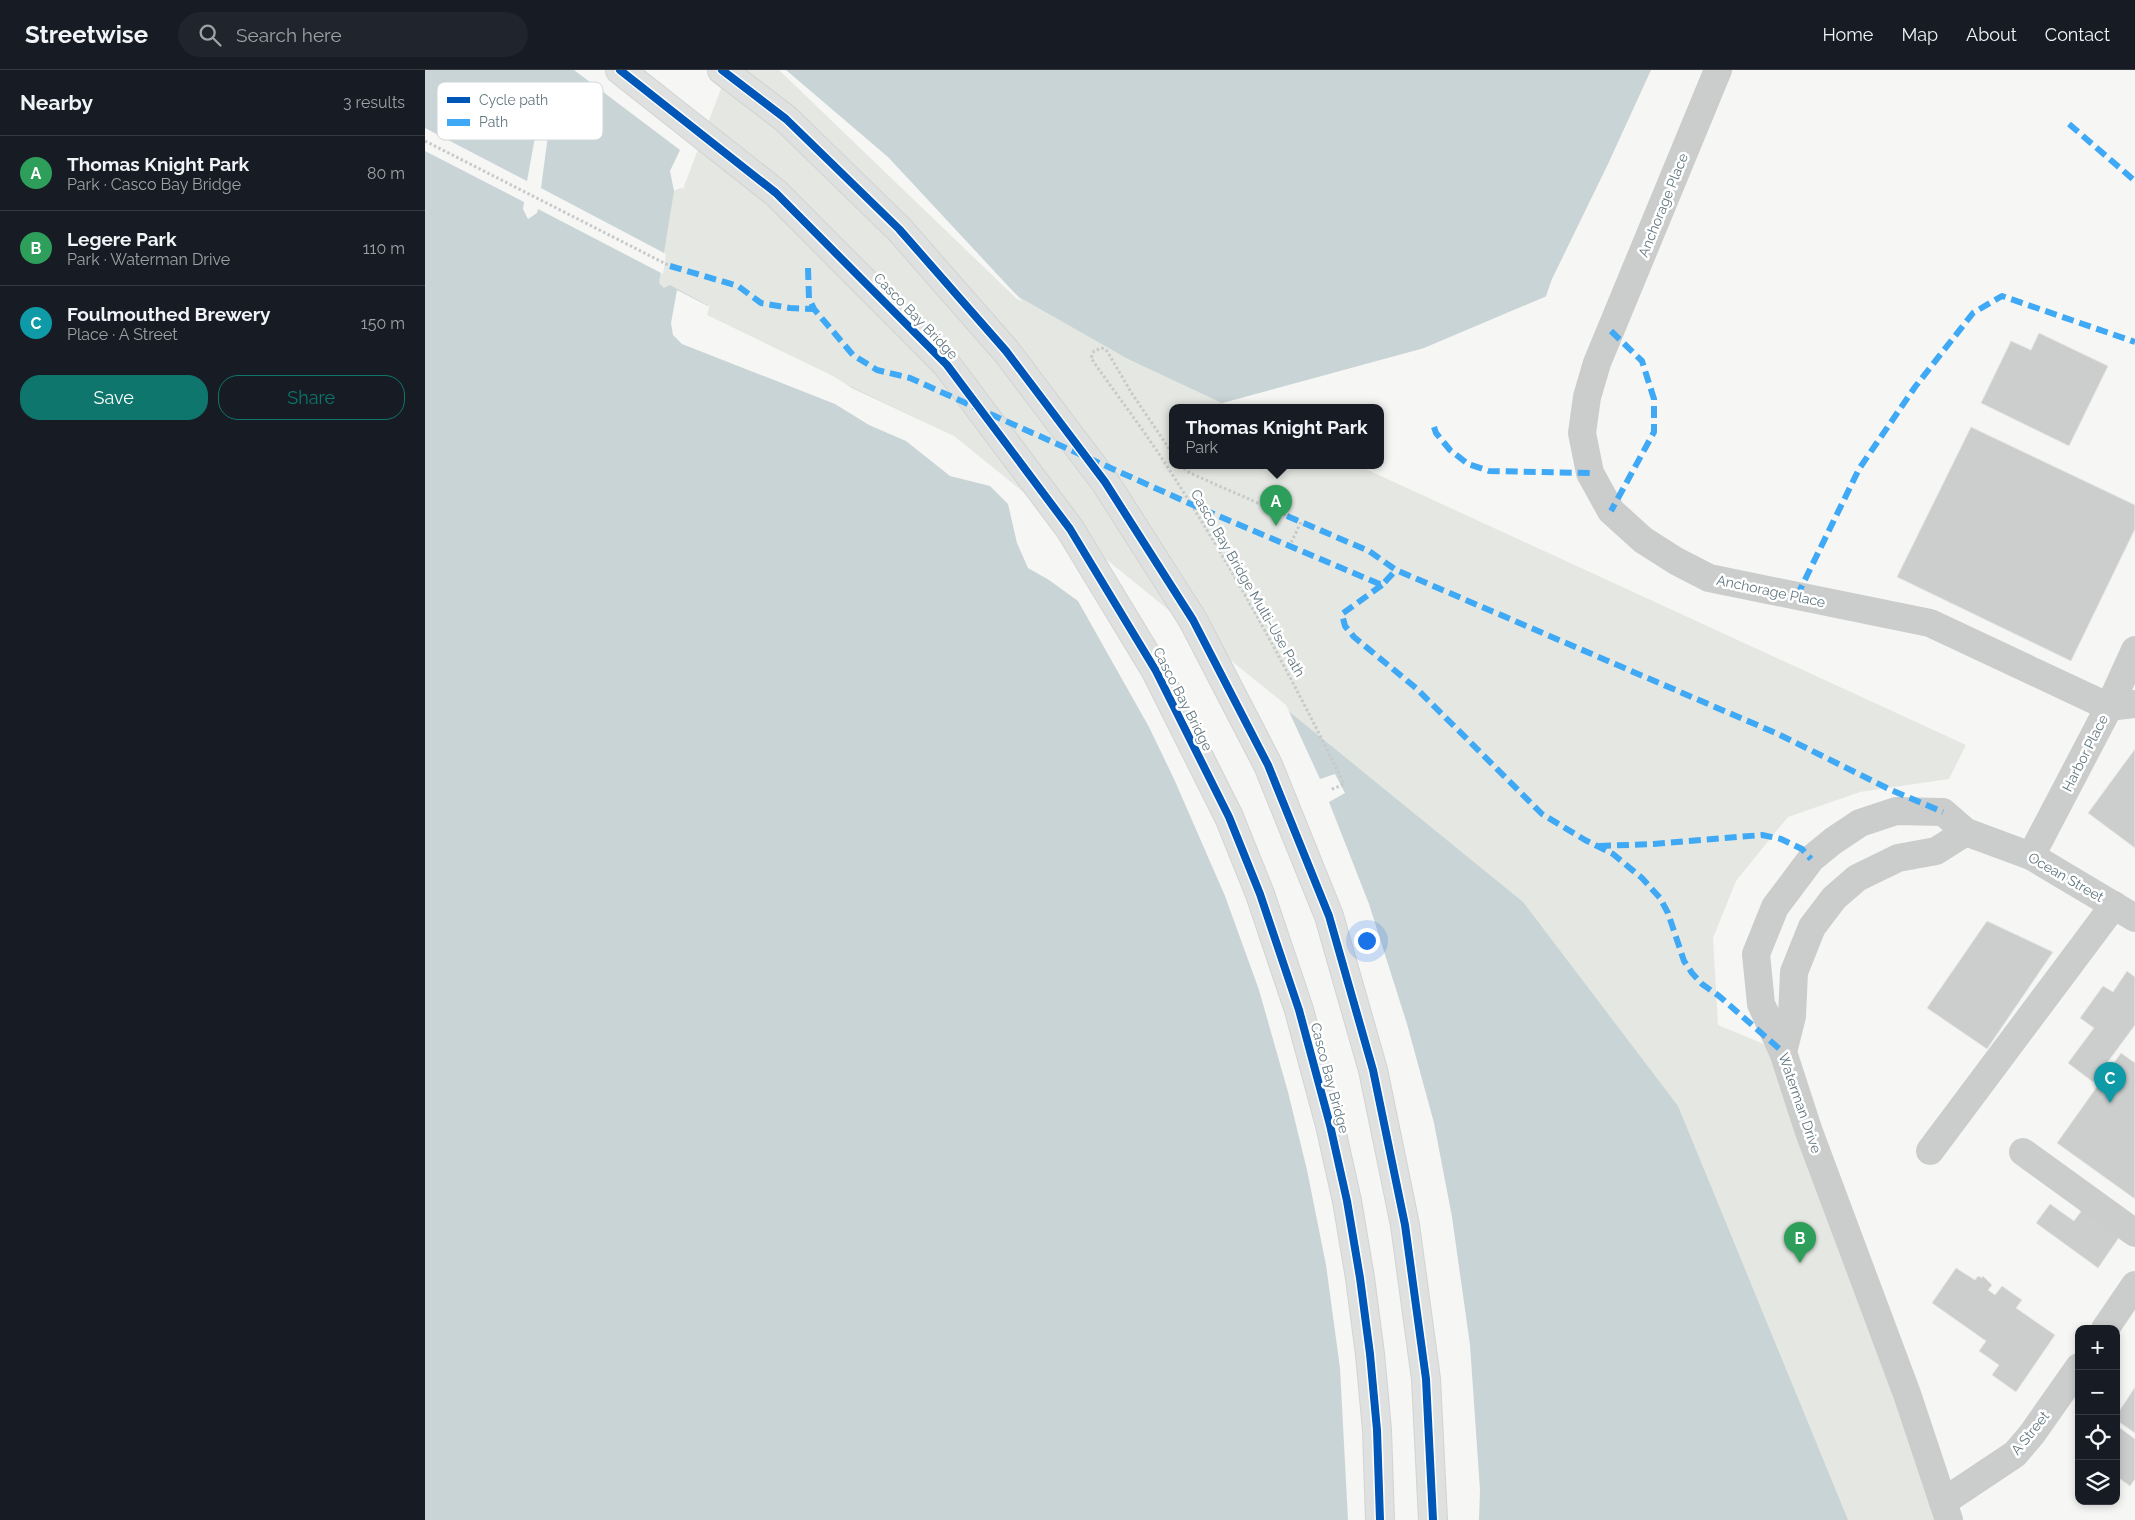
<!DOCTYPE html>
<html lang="en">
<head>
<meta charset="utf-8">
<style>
  body { margin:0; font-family:Raleway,sans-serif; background:#20242c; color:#f1f3f6 }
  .controls { position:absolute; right:15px; bottom:15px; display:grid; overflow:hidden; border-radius:10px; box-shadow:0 2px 8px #0003 }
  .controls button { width:45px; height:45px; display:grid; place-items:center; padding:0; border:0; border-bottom:1px solid #363941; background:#171b24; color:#f1f3f6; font:25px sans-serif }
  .you { position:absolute; left:941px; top:870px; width:18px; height:18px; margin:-12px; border:4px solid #fff; border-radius:50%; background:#1a73e8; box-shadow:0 0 0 8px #1a73e833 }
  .badge { display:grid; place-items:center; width:32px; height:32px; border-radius:50%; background:#0f766e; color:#fff; font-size:16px; font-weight:700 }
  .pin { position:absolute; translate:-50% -41px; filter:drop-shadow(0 1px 2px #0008) }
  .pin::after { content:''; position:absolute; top:26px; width:18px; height:15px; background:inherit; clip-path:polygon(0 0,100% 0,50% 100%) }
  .popup { position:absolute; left:744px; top:334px; width:215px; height:65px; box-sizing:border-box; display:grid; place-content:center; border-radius:10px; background:#171b24; filter:drop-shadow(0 1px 4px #0005); font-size:16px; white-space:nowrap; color:#9ea1a6 }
  .popup b { font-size:19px; color:#f1f3f6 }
  .popup::after { content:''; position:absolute; left:50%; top:100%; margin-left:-10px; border:10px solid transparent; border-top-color:#171b24 }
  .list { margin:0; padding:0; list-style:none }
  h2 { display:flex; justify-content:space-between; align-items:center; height:65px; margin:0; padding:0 20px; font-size:21px }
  h2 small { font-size:16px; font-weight:400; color:#9ea1a6 }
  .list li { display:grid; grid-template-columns:32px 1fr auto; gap:15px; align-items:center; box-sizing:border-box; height:75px; padding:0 20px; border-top:1px solid #363941 }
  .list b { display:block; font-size:19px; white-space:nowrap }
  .list p { margin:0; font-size:16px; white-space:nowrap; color:#9ea1a6 }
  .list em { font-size:16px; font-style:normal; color:#9ea1a6 }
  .actions { display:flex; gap:10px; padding:15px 20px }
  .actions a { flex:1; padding:11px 0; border:1px solid #0f766e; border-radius:20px; text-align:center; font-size:18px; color:#0f766e }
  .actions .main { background:#0f766e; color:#fff }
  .icon { flex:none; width:28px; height:28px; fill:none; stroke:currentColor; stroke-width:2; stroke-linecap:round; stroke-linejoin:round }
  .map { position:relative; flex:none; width:1710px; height:1450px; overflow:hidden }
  header { display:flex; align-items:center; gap:30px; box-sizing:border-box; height:70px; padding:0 25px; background:#171b24; border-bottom:1px solid #363941 }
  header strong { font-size:24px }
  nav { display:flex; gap:28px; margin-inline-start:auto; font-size:18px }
  .search { width:350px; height:45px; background:#20242c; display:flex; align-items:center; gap:12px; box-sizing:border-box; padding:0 18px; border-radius:28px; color:#9ea1a6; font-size:19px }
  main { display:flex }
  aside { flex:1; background:#171b24 }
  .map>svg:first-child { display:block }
  .green { fill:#e5e8e2 }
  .water { fill:#c8d4d5 }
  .pier { fill:#f6f6f5 }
  .building { fill:#cccece; stroke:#e5e5e4 }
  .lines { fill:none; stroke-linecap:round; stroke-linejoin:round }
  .major-casing { stroke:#d2d3d3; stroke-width:30 }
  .path { stroke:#c7c9ca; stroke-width:3; stroke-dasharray:2.5 2.5; stroke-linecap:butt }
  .minor { stroke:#cbcccc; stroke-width:28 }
  .major { stroke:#dfe0e0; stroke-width:28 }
  .quiet { stroke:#3fa9f5; stroke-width:6; stroke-dasharray:12 6; stroke-linecap:butt }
  .cycleway-casing { stroke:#fff; stroke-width:11 }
  .cycleway { stroke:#0057b8; stroke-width:8 }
  .labels { text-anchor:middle; stroke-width:5; stroke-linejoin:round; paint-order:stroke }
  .street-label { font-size:14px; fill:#62777f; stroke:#fff }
  .key { fill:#fff; stroke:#d0d6d9; stroke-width:1 }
  .key-label { font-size:14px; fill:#62777f }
</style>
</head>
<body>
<header>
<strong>Streetwise</strong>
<div class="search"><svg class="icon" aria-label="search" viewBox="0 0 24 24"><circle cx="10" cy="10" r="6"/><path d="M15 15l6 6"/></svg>Search here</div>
<nav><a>Home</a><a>Map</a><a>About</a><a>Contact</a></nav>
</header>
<main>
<aside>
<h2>Nearby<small>3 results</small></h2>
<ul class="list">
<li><span class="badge" style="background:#2e9e5b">A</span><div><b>Thomas Knight Park</b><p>Park · Casco Bay Bridge</p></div><em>80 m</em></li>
<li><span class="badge" style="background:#2e9e5b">B</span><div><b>Legere Park</b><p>Park · Waterman Drive</p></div><em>110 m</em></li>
<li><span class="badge" style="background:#0f9aa8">C</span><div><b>Foulmouthed Brewery</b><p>Place · A Street</p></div><em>150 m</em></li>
</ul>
<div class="actions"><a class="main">Save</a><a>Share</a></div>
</aside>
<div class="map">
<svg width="1710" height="1450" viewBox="0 0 1710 1450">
  <rect width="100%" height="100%" fill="#f6f6f5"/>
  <path class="green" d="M0 0H1241L999 278 797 333 807 337H747V395H932L1541 675 1524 709 1435 722 1363 747 1311 811 1288 868 1293 955 1358 982 1524 1450H0Z"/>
  <g class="water">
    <path d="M0 0H300L256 118 249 121 234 213 239 218 245 215 284 236 279 246 522 363 1098 832 1253 1036 1423 1450H0Z"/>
    <path d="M356 0H1241L1143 217 999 278 797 333 703 289 594 227Z"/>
  </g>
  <g class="pier">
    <path d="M149 0H303L258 119 256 118 249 121 245 101 255 80Z"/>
    <path d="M354 0H361L463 87 598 232 592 229Z"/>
    <path d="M1226 0H1243L1146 218 1120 229 1127 209 1183 94Z"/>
    <path d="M1516 0H1616L1619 8 1625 9 1634 0H1651L1638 17 1577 45Z"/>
    <path d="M117 51 124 58 116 118 241 184 238 204 113 139 112 143 103 149 98 139 99 132 0 81V58L102 111 112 56Z"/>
    <path d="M252 220 283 236 285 234 282 245 408 306 427 318 529 366 861 635 895 709 910 704 920 723 904 732 944 834 982 954 1009 1053 1027 1147 1045 1275 1055 1420 1054 1450H923L915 1298 901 1195 882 1100 863 1022 834 920 800 826 749 709 724 657 653 531 624 510 603 498 592 473 583 434 565 416 525 406 481 371 444 355 410 334 257 274 248 265 246 253Z"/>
  </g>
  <g class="building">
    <path d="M1614 263 1683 296 1644 376 1556 333 1586 271 1606 280Z"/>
    <path d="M1546 357 1710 435V459L1646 591 1472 507Z"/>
    <path d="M1710 679V778L1663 743Z"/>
    <path d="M1562 851 1628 882 1562 979 1502 938Z"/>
    <path d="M1702 901 1710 907V955L1668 1012 1643 993 1669 958 1655 948 1678 916 1688 922Z"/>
    <path d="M1696 983 1710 993V1129L1632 1073Z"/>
    <path d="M1625 1134 1649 1151 1657 1140 1695 1166 1673 1198 1611 1153Z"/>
    <path d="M1531 1198 1550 1210 1553 1206 1557 1208 1558 1206 1567 1215 1563 1220 1570 1225 1577 1216 1597 1230 1591 1238 1630 1265 1591 1322 1567 1305 1574 1295 1554 1281 1561 1271 1507 1233Z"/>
    <path d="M1710 1317V1363L1691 1350V1346Z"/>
    <path d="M1691 1355 1710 1369V1409L1705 1416 1691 1406Z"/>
  </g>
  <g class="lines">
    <g class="major-casing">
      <g id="major">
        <path d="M195 0 351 123 522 295 645 459 731 601 804 747 835 824 874 940 905 1055 922 1131 935 1208 945 1284 952 1360 955 1450"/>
        <path d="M297 0 361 49 474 159 581 281 680 412 768 550 843 695 904 846 948 1000 980 1155 1001 1309 1008 1450"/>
      </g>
    </g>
    <g class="path">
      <path d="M0 71 245 196"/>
      <path d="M747 383 706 322 682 281 677 278 669 281 666 288C688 320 712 351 734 384 803 489 864 601 919 714L905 720"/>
      <path d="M755 395 765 403 862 446"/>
      <path d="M864 477 876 452"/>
    </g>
    <g class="minor">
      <path d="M1293 0 1172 293 1162 327 1157 363 1165 403 1186 441 1218 470 1251 491 1284 508 1505 553 1684 637 1710 634"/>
      <path d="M1606 786 1684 637 1710 580"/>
      <path d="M1358 982 1367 946 1369 902 1387 857 1409 828 1432 808 1473 788 1511 781 1541 762"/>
      <path d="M1505 1081 1689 835"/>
      <path d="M1598 1082 1710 1163"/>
      <path d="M1680 1259 1710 1215"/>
      <path d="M1518 1432 1590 1384 1607 1364 1654 1297"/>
      <path d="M1524 1450 1482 1324 1384 1062 1358 982 1336 934 1331 884 1350 837 1386 789 1408 771 1435 753 1471 741 1518 742 1541 762 1606 786 1710 848"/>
    </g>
    <use href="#major" class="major"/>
    <g class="quiet">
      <path d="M1644 54 1710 111"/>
      <path d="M245 196 313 216 336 233 365 238 389 239"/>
      <path d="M383 198 384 228 389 239 428 285 452 300 485 308 777 439 957 515 971 500"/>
      <path d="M1186 261 1217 291 1229 329V362L1186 441"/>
      <path d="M1009 357 1011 363 1025 380 1043 394 1064 401 1165 403"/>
      <path d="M862 446 944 481 971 500 1353 664 1466 720 1518 742"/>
      <path d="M957 515 917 544 920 556 929 567 991 618 1117 744 1160 770 1188 784 1217 808 1235 828 1243 843 1259 891 1267 903 1277 914 1294 926 1358 982"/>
      <path d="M1372 526 1434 399 1490 317 1548 243 1577 226 1710 272"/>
      <path d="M1174 776 1229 774 1337 765 1356 769 1377 779 1386 789"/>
    </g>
    <g class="cycleway-casing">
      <g id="cycleway">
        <path d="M195 0 351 123 522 295 645 459 731 601 804 747 835 824 874 940 905 1055 922 1131 935 1208 945 1284 952 1360 955 1450"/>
        <path d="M297 0 361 49 474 159 581 281 680 412 768 550 843 695 904 846 948 1000 980 1155 1001 1309 1008 1450"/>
      </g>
    </g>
    <use href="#cycleway" class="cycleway"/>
  </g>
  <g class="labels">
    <g class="street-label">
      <text transform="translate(1238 135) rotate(-68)" y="5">Anchorage Place</text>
      <text transform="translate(491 246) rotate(46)" y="5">Casco Bay Bridge</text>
      <text transform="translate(823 513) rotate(60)" y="5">Casco Bay Bridge Multi-Use Path</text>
      <text transform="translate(1346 521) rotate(12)" y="5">Anchorage Place</text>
      <text transform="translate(758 629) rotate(63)" y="5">Casco Bay Bridge</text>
      <text transform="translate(1660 683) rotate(-63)" y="5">Harbor Place</text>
      <text transform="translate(1641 807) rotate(30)" y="5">Ocean Street</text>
      <text transform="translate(905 1008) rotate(75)" y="5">Casco Bay Bridge</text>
      <text transform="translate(1375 1033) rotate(71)" y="5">Waterman Drive</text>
      <text transform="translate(1605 1363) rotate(-51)" y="5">A Street</text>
    </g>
  </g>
  <rect x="12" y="12" width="166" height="58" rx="8" class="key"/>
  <rect x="22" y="27" width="23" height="6" fill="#0057b8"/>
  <rect x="22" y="49" width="23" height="7" fill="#3fa9f5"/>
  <g class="key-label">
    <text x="54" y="35">Cycle path</text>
    <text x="54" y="57">Path</text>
  </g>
</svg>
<div class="controls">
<button>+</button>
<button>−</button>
<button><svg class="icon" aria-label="locate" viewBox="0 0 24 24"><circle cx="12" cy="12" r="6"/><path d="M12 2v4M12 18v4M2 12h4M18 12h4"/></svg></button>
<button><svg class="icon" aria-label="layers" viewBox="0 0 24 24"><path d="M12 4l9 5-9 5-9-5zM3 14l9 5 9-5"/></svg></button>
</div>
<div class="you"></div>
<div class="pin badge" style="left:851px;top:456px;background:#2e9e5b">A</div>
<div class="popup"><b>Thomas Knight Park</b>Park</div>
<div class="pin badge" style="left:1375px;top:1193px;background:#2e9e5b">B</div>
<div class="pin badge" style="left:1685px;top:1033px;background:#0f9aa8">C</div>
</div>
</main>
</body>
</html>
